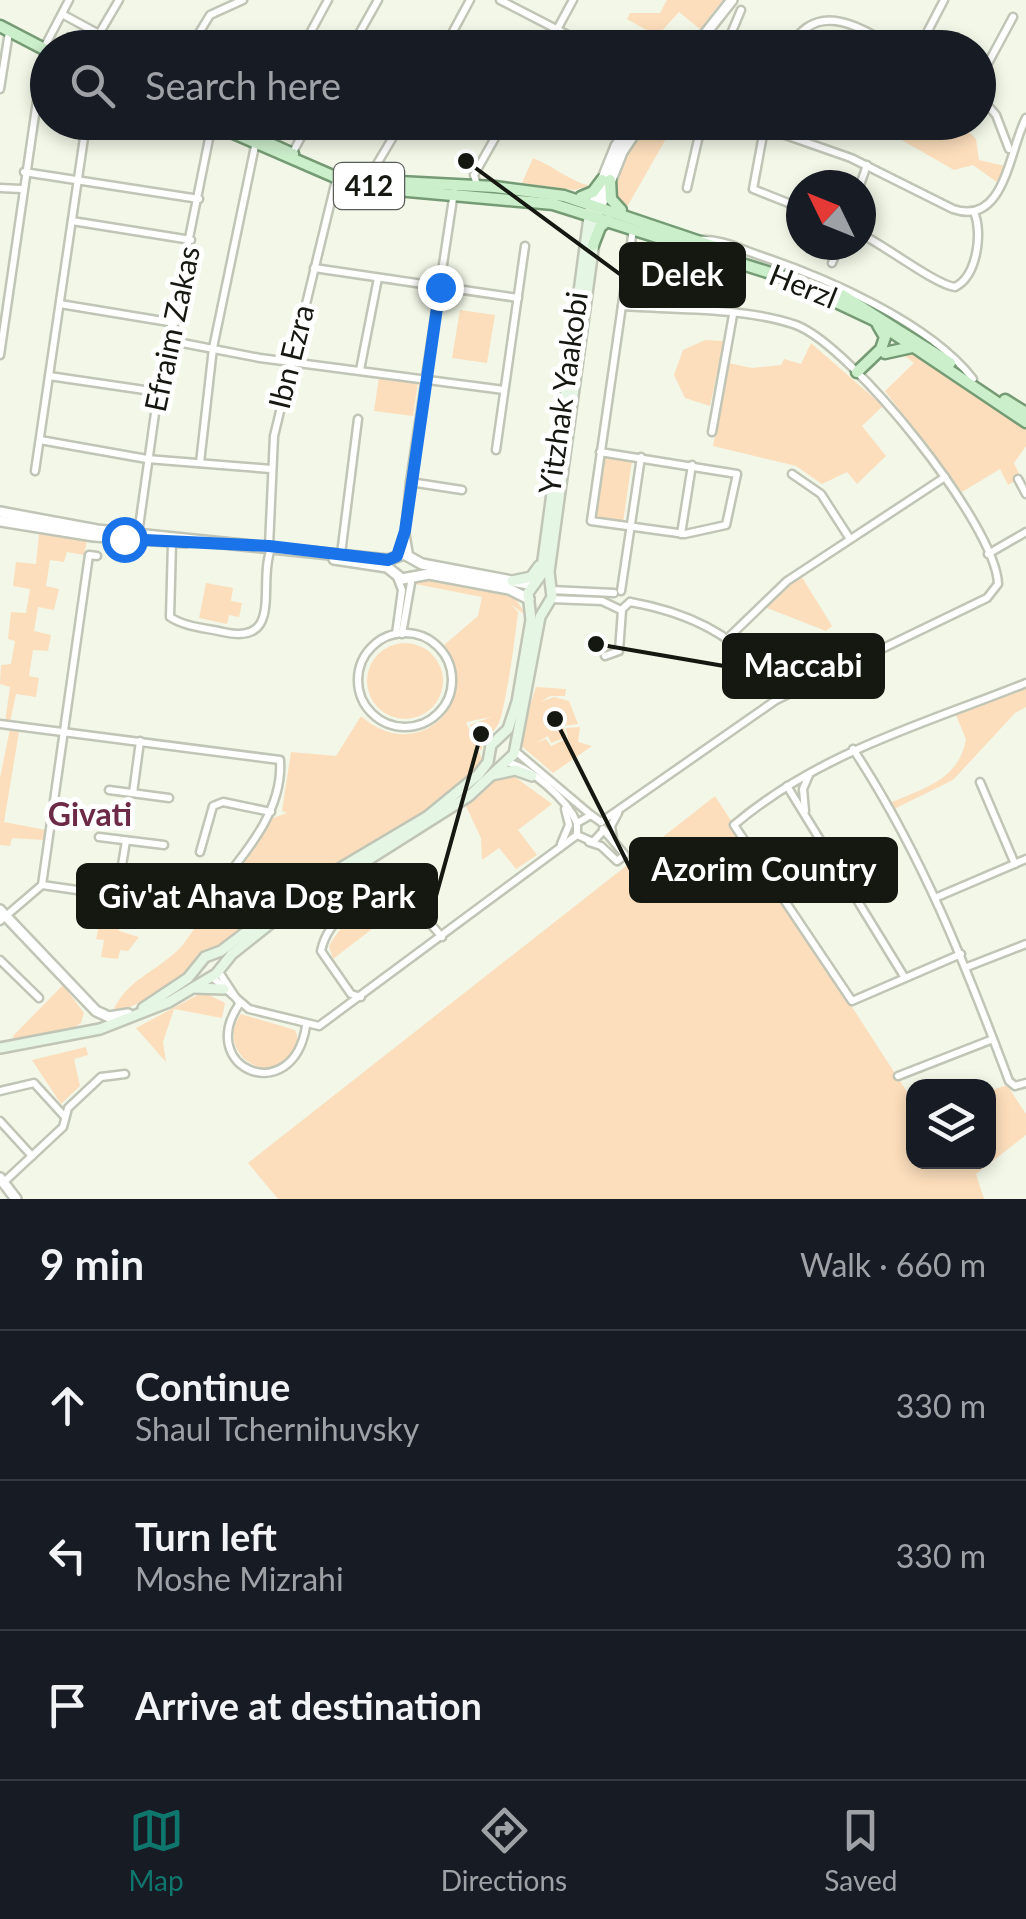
<!DOCTYPE html>
<html lang="en">
<head>
<meta charset="utf-8">
<style>
  body { margin:0; font-family:Lato,sans-serif; background:#20242c; color:#f1f3f6 }
  .controls { position:absolute; right:30px; bottom:30px; display:grid; overflow:hidden; border-radius:20px; box-shadow:0 5px 15px #0003 }
  .controls button { width:90px; height:90px; display:grid; place-items:center; padding:0; border:0; border-bottom:2px solid #363941; background:#171b24; color:#f1f3f6; font:50px sans-serif }
  .compass { position:absolute; left:786px; top:170px; width:90px; height:90px; border-radius:50%; background:#171b24; box-shadow:0 5px 15px #0003; rotate:313deg }
  .stop { position:absolute; width:30px; height:30px; margin:-22px; border:8px solid #1a73e8; border-radius:50%; background:#fff }
  .stop.end { background:#1a73e8; border-color:#fff; box-shadow:0 2px 10px #0008 }
  .list { margin:0; padding:0; list-style:none }
  h2 { display:flex; justify-content:space-between; align-items:center; height:130px; margin:0; padding:0 40px; font-size:42px }
  h2 small { font-size:32px; font-weight:400; color:#9ea1a6 }
  .list li { display:grid; grid-template-columns:65px 1fr auto; gap:30px; align-items:center; box-sizing:border-box; height:150px; padding:0 40px; border-top:2px solid #363941 }
  .list b { display:block; font-size:38px; white-space:nowrap }
  .list p { margin:0; font-size:32px; white-space:nowrap; color:#9ea1a6 }
  .list em { font-size:32px; font-style:normal; color:#9ea1a6 }
  .icon { flex:none; width:55px; height:55px; fill:none; stroke:currentColor; stroke-width:2; stroke-linecap:round; stroke-linejoin:round }
  .map { position:relative; flex:none; width:1026px; height:1199px; overflow:hidden }
  .search { position:absolute; background:#171b24; box-shadow:0 5px 15px #0003; left:30px; right:30px; top:30px; height:110px; display:flex; align-items:center; gap:25px; box-sizing:border-box; padding:0 35px; border-radius:55px; color:#9ea1a6; font-size:38px }
  .sheet { height:580px; background:#171b24 }
  nav { display:flex; justify-content:space-around; align-items:center; box-sizing:border-box; height:140px; border-top:2px solid #363941; background:#171b24; font-size:28px; color:#9ea1a6 }
  nav a { display:grid; justify-items:center; gap:5px }
  nav .on { color:#0f766e }
  .map>svg:first-child { display:block }
  .green { fill:#fcdebc }
  .lines { fill:none; stroke-linecap:round; stroke-linejoin:round }
  .minor-casing { stroke:#c0c5b6; stroke-width:11 }
  .tertiary-casing { stroke:#c0c5b6; stroke-width:14 }
  .secondary-casing { stroke:#c0c5b6; stroke-width:14 }
  .primary-casing { stroke:#759b74; stroke-width:15 }
  .minor { stroke:#fff; stroke-width:6 }
  .tertiary { stroke:#fff; stroke-width:9 }
  .secondary { stroke:#e5f6e5; stroke-width:9 }
  .primary { stroke:#cbeecb; stroke-width:10 }
  .route { stroke:#1a73e8; stroke-width:12 }
  .labels { text-anchor:middle; stroke-width:10; stroke-linejoin:round; paint-order:stroke }
  .shield { fill:#fff; stroke:#5b5d58; stroke-width:2.5 }
  .shield-label { font-size:28px; font-weight:bold; fill:#151711 }
  .street-label { font-size:30px; fill:#151711; stroke:#fff }
  .neighbourhood-label { font-size:32px; font-weight:bold; fill:#6d2a46; stroke:#fff }
  .leader { fill:none; stroke:#151711; stroke-width:4 }
  .callout-dot { fill:#151711; stroke:#fff; stroke-width:4 }
  .callout { fill:#151711; stroke:#151711; stroke-width:4 }
  .callout-label { font-size:32px; text-anchor:middle; font-weight:bold; fill:#fff }
</style>
</head>
<body>
<div class="map">
<svg width="1026" height="1199" viewBox="0 0 1026 1199">
  <rect width="100%" height="100%" fill="#f2f7e7"/>
  <g class="green">
    <path d="M667 0H723L700 29 679 12 657 36 627 19 630 13H660Z"/>
    <path d="M645 123H675L627 207 614 193C615 166 630 144 645 123Z"/>
    <path d="M889 123H959L976 139 979 160 1005 166 998 183 973 165 954 170 886 131Z"/>
    <path d="M533 158C553 166 570 181 590 186L574 190 522 183Z"/>
    <path d="M460 310 495 315 487 363 452 358Z"/>
    <path d="M705 340 724 341 710 406 685 398 674 375 683 350Z"/>
    <path d="M811 343 883 406 862 426 886 456 857 484 847 472 822 484 796 466 713 446 728 363 752 368 781 365 784 359 801 364Z"/>
    <path d="M905 347 1026 427V446L1014 463 1021 478 1008 485 1000 469 962 492 885 391 914 363 894 348Z"/>
    <path d="M379 377 418 382 413 416 374 411Z"/>
    <path d="M602 456 632 460 623 523 594 519Z"/>
    <path d="M39 534 87 541 84 555 67 552 64 562 50 560 46 586 59 589 54 610 38 607 34 631 51 635 48 651 33 650 29 676 39 678 36 697 16 694 10 722H5L10 687 0 684 1 665 11 664 15 641 8 639 11 612 26 613 30 589 13 586 16 562 36 564Z"/>
    <path d="M800 574 832 626 826 631 762 606Z"/>
    <path d="M416 577 514 597 528 617 512 605 518 612C514 647 509 683 501 717 497 732 485 736 481 751L470 725 491 717 466 722 482 759C472 789 429 812 402 827 358 853 312 877 270 907 223 939 167 1000 112 1013 127 978 155 974 182 946L273 818 287 813 282 811 291 752 336 756 361 716C415 765 484 706 444 645L478 616 482 597 415 584Z"/>
    <path d="M206 583 233 588 231 601 242 603 239 617 229 615 227 624 199 618Z"/>
    <circle cx="405" cy="681" r="38"/>
    <path d="M1026 685V707L1015 713 953 780 892 810 890 803C924 788 959 780 966 739L955 713Z"/>
    <path d="M536 687 566 689 565 696H550L541 702 554 697 569 701 578 724 563 726 567 737 551 743 548 736 536 743 546 739 551 746 568 738 566 728 580 727 578 742 592 746 553 773 518 743Z"/>
    <path d="M10 729 19 732 4 822 46 830 44 840 12 838 10 846 0 845V778Z"/>
    <path d="M511 774 552 804 518 830 537 855 516 869 499 848 482 860 481 838 465 804 488 783Z"/>
    <path d="M715 796 913 1101 914 1162H988L989 1091 1007 1085 1026 1114V1135L976 1174 984 1199H278L248 1163Z"/>
    <path d="M395 895 407 902 333 959 329 946C345 918 365 904 395 895Z"/>
    <path d="M105 900 124 904 119 931 139 937 128 951 120 950 118 959 101 957 104 940 96 939Z"/>
    <path d="M63 985 84 1013 81 1023 70 1030 14 1042 13 1036Z"/>
    <path d="M203 992 225 1003 222 1018 174 1009 163 1042 166 1062 136 1028Z"/>
    <path d="M241 1014 295 1030C304 1049 285 1062 269 1069 240 1067 223 1038 241 1014Z"/>
    <path d="M86 1047 88 1055 74 1059 80 1086 61 1104 32 1060Z"/>
  </g>
  <g class="lines">
    <g class="minor-casing">
      <g id="minor">
        <path d="M500 0 593 48"/>
        <path d="M62 14 99 34 119 0"/>
        <path d="M190 48 210 15 243 0"/>
        <path d="M302 48 328 0"/>
        <path d="M351 48 378 0"/>
        <path d="M444 48 470 0"/>
        <path d="M547 48 573 0"/>
        <path d="M725 48 741 10"/>
        <path d="M789 48C817 0 856 25 897 48"/>
        <path d="M919 48 944 0"/>
        <path d="M978 82 1013 17"/>
        <path d="M0 89 9 32"/>
        <path d="M978 94 996 115 1009 149"/>
        <path d="M748 122 851 158 953 209C1005 227 1009 150 1026 118"/>
        <path d="M765 124 753 189 801 208"/>
        <path d="M292 154 309 122"/>
        <path d="M24 172 199 199"/>
        <path d="M368 179 402 122"/>
        <path d="M477 185 474 175 504 122"/>
        <path d="M860 185 867 165"/>
        <path d="M0 188 21 189"/>
        <path d="M687 188 702 122"/>
        <path d="M72 221 191 240"/>
        <path d="M861 234C884 245 936 285 955 287 977 276 983 233 974 212"/>
        <path d="M698 240C719 238 738 248 758 255 824 277 929 322 973 379"/>
        <path d="M832 263 839 245"/>
        <path d="M314 268 518 298"/>
        <path d="M60 304 175 323"/>
        <path d="M172 341 260 358 504 390"/>
        <path d="M0 355 45 46 69 0"/>
        <path d="M360 370 378 278"/>
        <path d="M49 376 158 392"/>
        <path d="M712 432 733 315"/>
        <path d="M40 440 147 459 271 469"/>
        <path d="M496 450 525 246"/>
        <path d="M600 452 737 474 726 525 685 534 591 521 633 229"/>
        <path d="M200 463 213 348 260 122"/>
        <path d="M35 471 85 131"/>
        <path d="M792 474 821 494 850 539"/>
        <path d="M1018 479 1026 494"/>
        <path d="M410 482 462 490"/>
        <path d="M138 534 158 392 212 124"/>
        <path d="M681 534 692 465"/>
        <path d="M172 543 170 617C185 627 206 628 223 632 285 646 257 583 271 549"/>
        <path d="M269 546 274 436 338 172"/>
        <path d="M341 554 358 419"/>
        <path d="M988 554 1026 532"/>
        <path d="M409 555 405 531 410 482 454 192"/>
        <path d="M551 590 614 593"/>
        <path d="M621 591 641 457"/>
        <path d="M551 599 602 601 621 610 630 602"/>
        <path d="M630 602C693 613 748 640 780 697"/>
        <circle cx="405" cy="680" r="47"/>
        <path d="M396 634 402 590 397 577"/>
        <path d="M402 634 412 577"/>
        <path d="M728 638 787 581 945 477"/>
        <path d="M605 656 619 651 622 610"/>
        <path d="M0 724 280 760C284 818 234 864 202 908L42 885"/>
        <path d="M853 749C921 852 966 966 1009 1081L1015 1086 1026 1083"/>
        <path d="M514 750 591 815"/>
        <path d="M507 762C531 768 567 799 577 823"/>
        <path d="M980 782 1015 864"/>
        <path d="M787 786 905 978"/>
        <path d="M109 790 169 798"/>
        <path d="M133 793 140 741"/>
        <path d="M805 811 803 789 809 775"/>
        <path d="M601 822 776 700 987 598 998 584C996 525 852 346 796 325 744 307 677 310 622 306"/>
        <path d="M577 835 593 842 603 831"/>
        <path d="M577 835V823L591 815 601 822"/>
        <path d="M99 837 164 845"/>
        <path d="M613 839 611 826 618 813"/>
        <path d="M589 842 601 846 617 861 625 855 603 829"/>
        <path d="M561 844 569 825 565 809"/>
        <path d="M200 852 213 806 223 802 271 812"/>
        <path d="M42 885 89 555 97 556"/>
        <path d="M117 895 126 841"/>
        <path d="M935 898 1026 859"/>
        <path d="M0 921 42 885"/>
        <path d="M961 954 852 1001 734 825C820 752 924 724 1026 683"/>
        <path d="M0 960 39 998"/>
        <path d="M967 967 1026 944"/>
        <path d="M219 972 238 1001"/>
        <path d="M212 977 249 1009 319 1026 577 835"/>
        <path d="M361 997 351 994 321 951C328 917 368 890 402 891L442 937"/>
        <path d="M240 1003C194 1069 293 1109 306 1026"/>
        <path d="M898 1076 993 1039"/>
        <path d="M0 1091 34 1083 65 1117"/>
        <path d="M0 1121 32 1156"/>
        <path d="M4 1182 63 1127 68 1108 101 1077 125 1074"/>
      </g>
    </g>
    <g class="tertiary-casing">
      <g id="tertiary">
        <path d="M694 48 732 0"/>
        <path d="M593 203 616 146 632 122"/>
        <path d="M601 205 622 152 642 122"/>
        <path d="M0 512 97 530 388 560 404 554 422 564 533 585"/>
        <path d="M0 521 94 536 186 542"/>
        <path d="M334 559 387 567 402 579 429 574 509 589 529 599"/>
        <path d="M0 910 96 1011 109 1017 128 1014"/>
        <path d="M0 1178 16 1199"/>
      </g>
    </g>
    <g class="secondary-casing">
      <g id="secondary">
        <path d="M512 581 531 577 539 566"/>
        <path d="M492 775 515 770 532 776"/>
        <path d="M193 988 224 989"/>
        <path d="M143 1008 188 978 205 957 221 951 295 895 428 816 478 775 488 762 491 745 508 729 517 702 531 620 528 593 541 575 590 210"/>
        <path d="M0 1048 100 1029 169 1002 216 974 232 954 281 915 469 796 514 754 540 617 552 597 549 572 598 213"/>
      </g>
    </g>
    <g class="primary-casing">
      <g id="primary">
        <path d="M0 26 48 51"/>
        <path d="M208 122 342 180 408 191 553 204 783 277 874 320 1026 422"/>
        <path d="M235 128 293 154"/>
        <path d="M610 180 611 199 621 210"/>
        <path d="M380 181 495 187 564 196 733 253"/>
        <path d="M581 197 593 192 602 180"/>
        <path d="M593 245 600 227 608 220"/>
        <path d="M842 295 950 363"/>
        <path d="M885 353 912 347"/>
        <path d="M857 372 881 349 885 337 878 325"/>
        <path d="M1005 400 1026 413"/>
      </g>
    </g>
    <use href="#minor" class="minor"/>
    <use href="#tertiary" class="tertiary"/>
    <use href="#secondary" class="secondary"/>
    <use href="#primary" class="primary"/>
  </g>
  <g class="lines">
    <path class="route" d="M124 539 269 546 388 560 397 556 405 531 440 287"/>
  </g>
  <g class="labels">
    <rect class="shield" x="334" y="163" width="70" height="46" rx="8"/>
    <g class="shield-label">
      <text x="369" y="196">412</text>
    </g>
    <g class="street-label">
      <text transform="translate(803 287) rotate(22)" y="10">Herzl</text>
      <text transform="translate(173 329) rotate(-78)" y="10">Efraim Zakas</text>
      <text transform="translate(292 357) rotate(-76)" y="10">Ibn Ezra</text>
      <text transform="translate(564 393) rotate(-82)" y="10">Yitzhak Yaakobi</text>
    </g>
    <g class="neighbourhood-label">
      <text x="90" y="826">Givati</text>
    </g>
  </g>
  <path class="leader" d="M466 161L621 275M596 644L724 666M555 719L631 870M481 734L436 896"/>
  <g class="callout-dot">
    <circle cx="466" cy="161" r="10"/>
    <circle cx="596" cy="644" r="10"/>
    <circle cx="555" cy="719" r="10"/>
    <circle cx="481" cy="734" r="10"/>
  </g>
  <g class="callout">
    <rect x="621" y="244" width="123" height="62" rx="10"/>
    <rect x="724" y="635" width="159" height="62" rx="10"/>
    <rect x="631" y="839" width="265" height="62" rx="10"/>
    <rect x="78" y="865" width="358" height="62" rx="10"/>
  </g>
  <g class="callout-label">
    <text x="682" y="286">Delek</text>
    <text x="803" y="677">Maccabi</text>
    <text x="764" y="881">Azorim Country</text>
    <text x="257" y="908">Giv'at Ahava Dog Park</text>
  </g>
</svg>
<div class="controls">
<button><svg class="icon" aria-label="layers" viewBox="0 0 24 24"><path d="M12 4l9 5-9 5-9-5zM3 14l9 5 9-5"/></svg></button>
</div>
<svg class="compass" viewBox="-18 -18 36 36"><path d="M0-13l5 13h-10z" fill="#e53935"/><path d="M0 13l5-13h-10z" fill="#9ea1a6"/></svg>
<div class="stop" style="left:124px;top:539px"></div>
<div class="stop end" style="left:440px;top:287px"></div>
<div class="search"><svg class="icon" aria-label="search" viewBox="0 0 24 24"><circle cx="10" cy="10" r="6"/><path d="M15 15l6 6"/></svg>Search here</div>
</div>
<section class="sheet">
<h2>9 min<small>Walk · 660 m</small></h2>
<ul class="list">
<li><svg class="icon" aria-label="ahead" viewBox="0 0 24 24"><path d="M12 20V5M6 11l6-6 6 6"/></svg><div><b>Continue</b><p>Shaul Tchernihuvsky</p></div><em>330 m</em></li>
<li><svg class="icon" aria-label="left" viewBox="0 0 24 24"><path d="M17 20v-9H6M10 6l-5 5 5 5"/></svg><div><b>Turn left</b><p>Moshe Mizrahi</p></div><em>330 m</em></li>
<li><svg class="icon" aria-label="arrive" viewBox="0 0 24 24"><path d="M6 21V4h12l-3 4 3 4H6"/></svg><div><b>Arrive at destination</b></div></li>
</ul>
</section>
<nav>
<a class="on"><svg class="icon" aria-label="map" viewBox="0 0 24 24"><path d="M3 6l6-2 6 2 6-2v14l-6 2-6-2-6 2zM9 4v14M15 6v14"/></svg>Map</a>
<a><svg class="icon" aria-label="directions" viewBox="0 0 24 24"><path d="M12 3l9 9-9 9-9-9zM9 14v-3h6M13 9l2 2-2 2"/></svg>Directions</a>
<a><svg class="icon" aria-label="saved" viewBox="0 0 24 24"><path d="M7 4h10v16l-5-4-5 4z"/></svg>Saved</a>
</nav>
</body>
</html>
